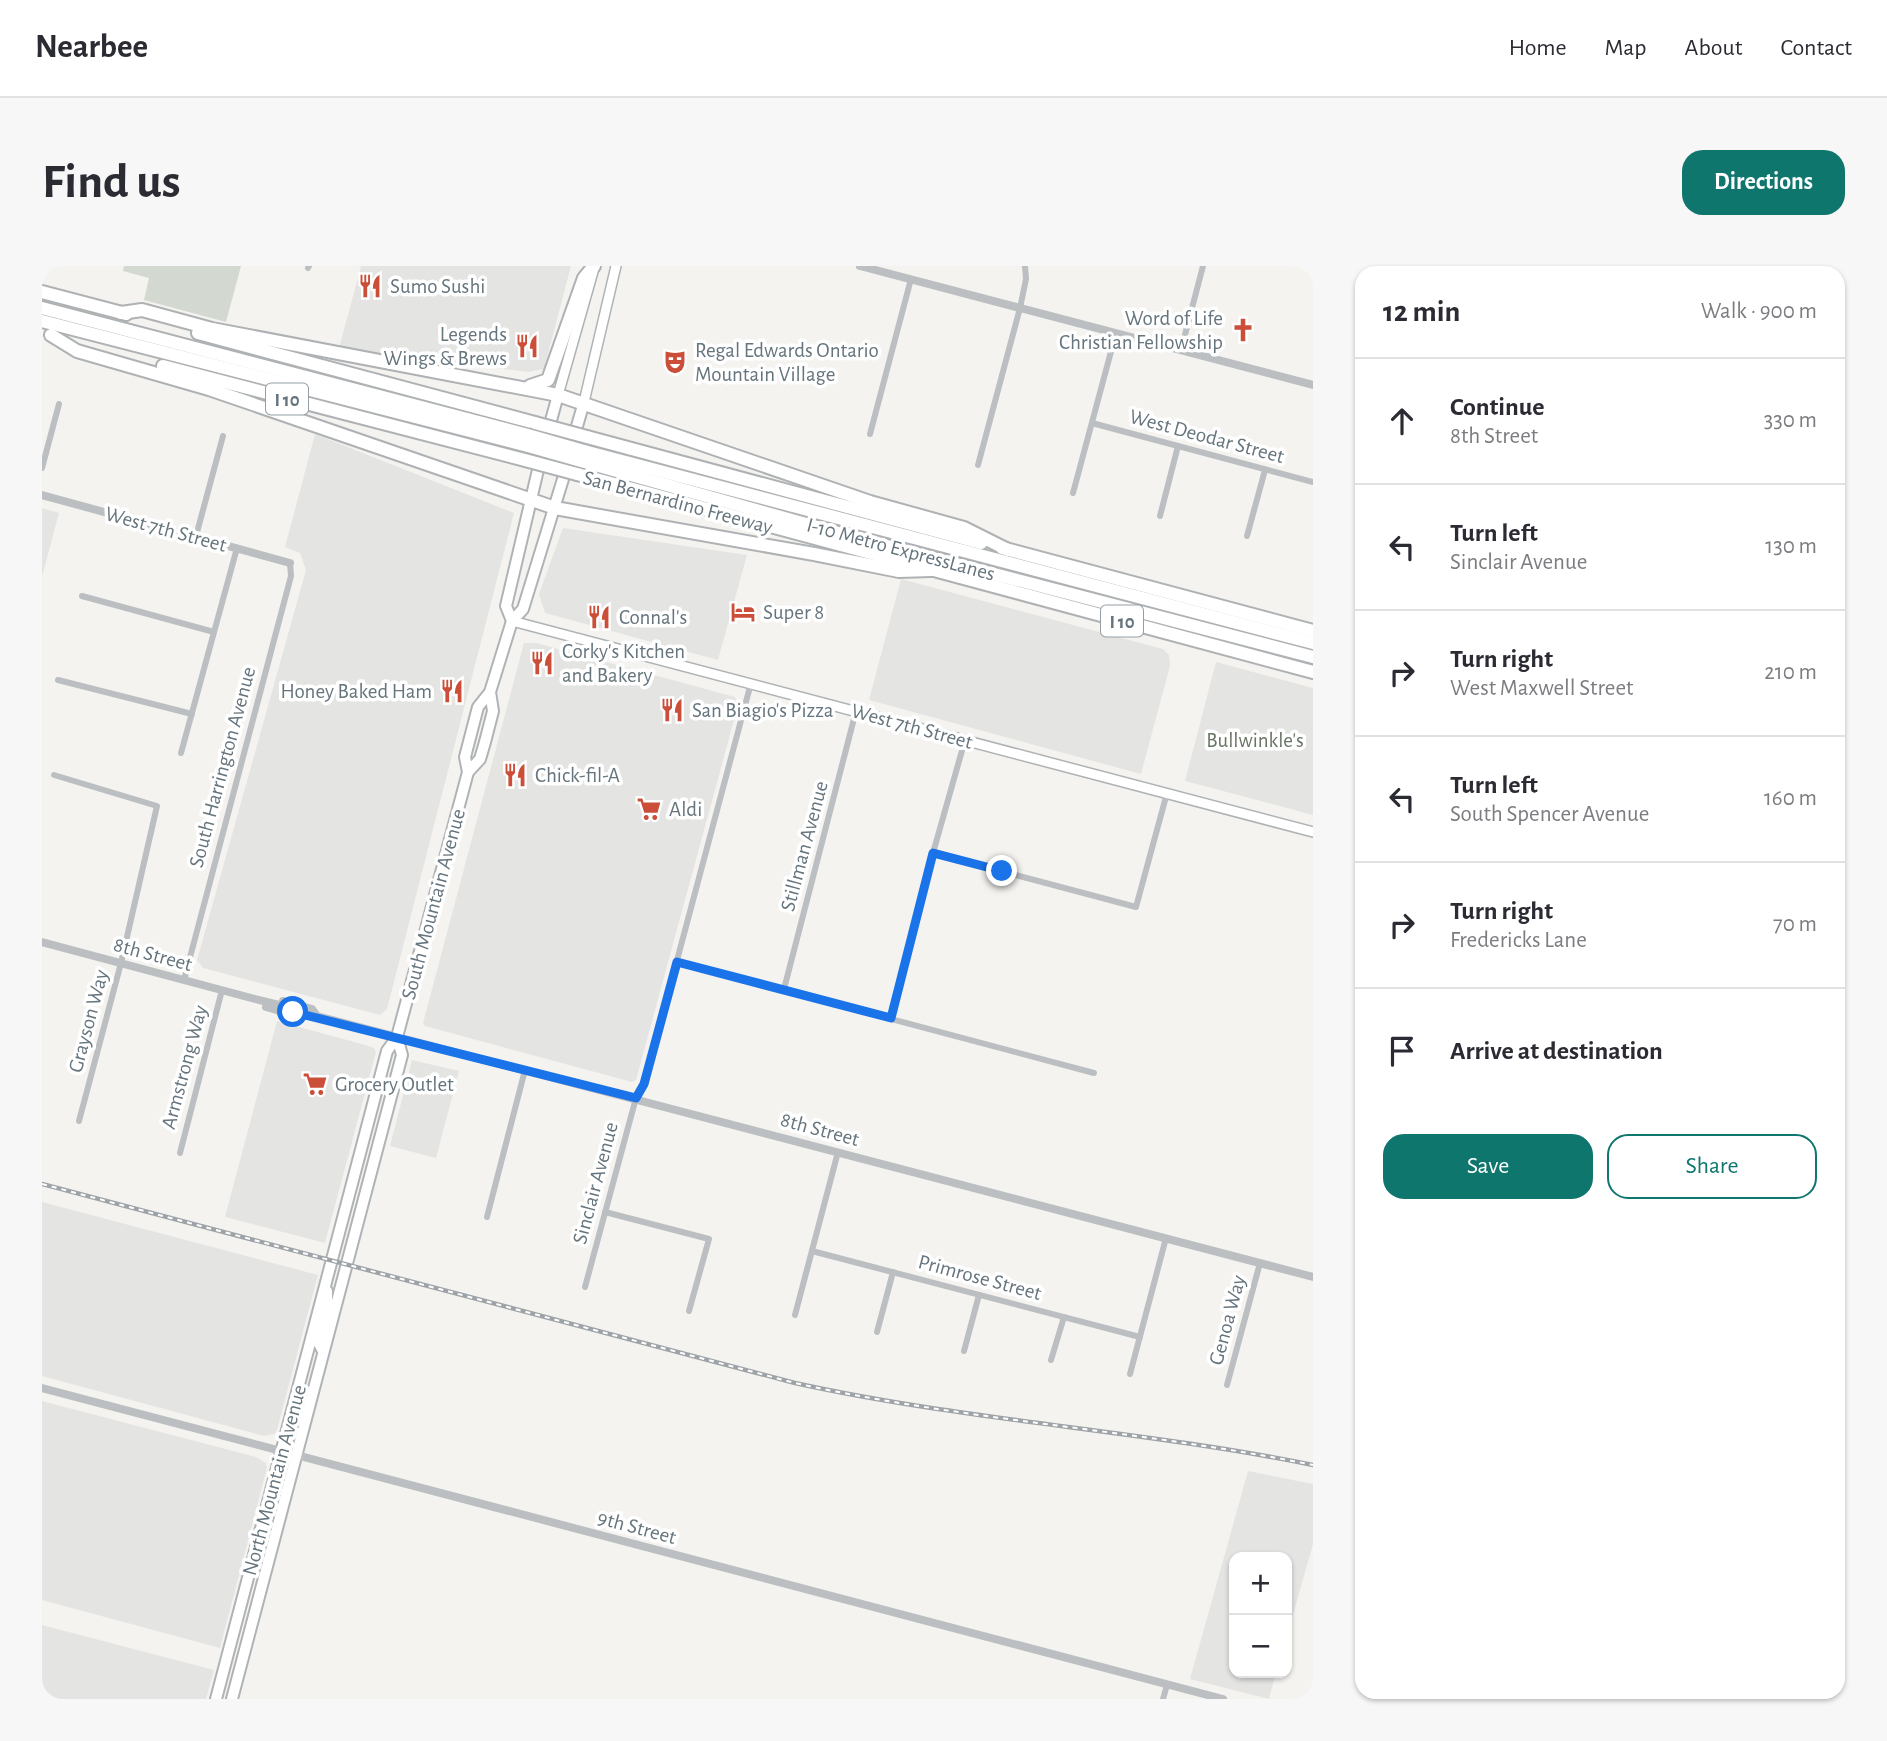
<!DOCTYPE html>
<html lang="en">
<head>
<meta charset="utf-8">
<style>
  body { margin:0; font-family:"Alegreya Sans",sans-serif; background:#f7f7f7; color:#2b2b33 }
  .controls { position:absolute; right:21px; bottom:21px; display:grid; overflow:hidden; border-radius:14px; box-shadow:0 2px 5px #0004 }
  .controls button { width:63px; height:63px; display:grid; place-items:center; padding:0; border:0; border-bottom:2px solid #e1e1e2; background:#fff; color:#2b2b33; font:35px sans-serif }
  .stop { position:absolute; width:21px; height:21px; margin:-16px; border:5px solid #1a73e8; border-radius:50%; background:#fff }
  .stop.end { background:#1a73e8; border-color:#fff; box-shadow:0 2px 7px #0008 }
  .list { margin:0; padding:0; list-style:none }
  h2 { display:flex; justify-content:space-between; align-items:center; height:91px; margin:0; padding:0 28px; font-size:30px }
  h2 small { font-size:23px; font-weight:400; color:#7c7c81 }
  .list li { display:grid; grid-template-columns:46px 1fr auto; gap:21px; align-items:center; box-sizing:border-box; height:126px; padding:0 28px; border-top:2px solid #e1e1e2 }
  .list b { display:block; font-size:26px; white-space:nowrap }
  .list p { margin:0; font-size:23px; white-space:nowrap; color:#7c7c81 }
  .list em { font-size:23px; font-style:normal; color:#7c7c81 }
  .actions { display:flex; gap:14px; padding:21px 28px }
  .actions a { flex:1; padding:16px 0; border:2px solid #0f766e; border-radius:21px; text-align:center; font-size:24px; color:#0f766e }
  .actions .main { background:#0f766e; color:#fff }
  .icon { flex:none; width:38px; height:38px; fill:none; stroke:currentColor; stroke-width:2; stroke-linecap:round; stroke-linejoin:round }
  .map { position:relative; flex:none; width:1271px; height:1433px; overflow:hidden; border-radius:21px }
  header { display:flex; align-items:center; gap:42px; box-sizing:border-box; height:98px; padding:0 35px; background:#fff; border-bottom:2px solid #e1e1e2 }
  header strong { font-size:33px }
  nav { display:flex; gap:38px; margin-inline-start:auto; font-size:24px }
  .intro { display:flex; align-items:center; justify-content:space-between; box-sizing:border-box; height:168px; padding:0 42px }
  h1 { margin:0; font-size:49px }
  .button { padding:18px 32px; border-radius:21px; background:#0f766e; color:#fff; font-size:24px; font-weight:700 }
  main { display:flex; gap:42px; padding:0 42px }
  aside { flex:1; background:#fff; border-radius:21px; box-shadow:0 2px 5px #0004 }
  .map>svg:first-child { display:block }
  .built { fill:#e4e5e3 }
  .green { fill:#d3d8d0 }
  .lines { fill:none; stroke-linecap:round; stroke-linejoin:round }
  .secondary-casing { stroke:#aeb3b6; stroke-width:12 }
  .primary-casing { stroke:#afb3b6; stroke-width:14 }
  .motorway-casing { stroke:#afb2b4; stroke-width:16 }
  .minor { stroke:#bbbfc1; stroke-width:6 }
  .tertiary { stroke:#bbbfc1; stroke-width:8 }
  .secondary { stroke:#fff; stroke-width:9 }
  .primary { stroke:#fff; stroke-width:10 }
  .motorway { stroke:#fff; stroke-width:12 }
  .rail-casing { stroke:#9da3a7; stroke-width:4.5 }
  .rail { stroke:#fff; stroke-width:2; stroke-dasharray:5; stroke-linecap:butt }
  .motorway-bridge-casing { stroke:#afb2b4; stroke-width:16; stroke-linecap:butt }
  .motorway-bridge { stroke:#fff; stroke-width:12 }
  .route { stroke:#1a73e8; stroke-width:9 }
  .labels { text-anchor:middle; stroke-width:7; stroke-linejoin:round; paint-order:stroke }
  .shield { fill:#fff; stroke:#949ea4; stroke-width:2 }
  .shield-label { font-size:19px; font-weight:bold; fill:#66757d }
  .poi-label { font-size:21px; fill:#66757d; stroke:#fff; text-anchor:start }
  .street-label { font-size:21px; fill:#66757d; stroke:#fff }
  .park-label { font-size:21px; fill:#697564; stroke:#fff }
</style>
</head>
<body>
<header>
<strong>Nearbee</strong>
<nav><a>Home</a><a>Map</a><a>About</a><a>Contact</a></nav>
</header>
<div class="intro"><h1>Find us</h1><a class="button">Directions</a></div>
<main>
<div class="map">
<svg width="1271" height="1433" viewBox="0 0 1271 1433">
  <rect width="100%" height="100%" fill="#f4f3f0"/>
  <g class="built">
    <path d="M319 0H529L502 103 486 106 297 82Z"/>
    <path d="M273 168 472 247 345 743 338 749 161 702 155 694 264 304 258 287 243 281Z"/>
    <path d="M0 242 17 247 0 311Z"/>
    <path d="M521 262 705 289 676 394 503 347 497 328Z"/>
    <path d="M859 313 1121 383 1127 389 1128 400 1099 508 827 434Z"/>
    <path d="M482 377H494L693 431 694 434 695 443 594 814 590 816 383 760 381 757Z"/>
    <path d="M1174 396 1271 422V549L1143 515Z"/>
    <path d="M235 755 327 780 332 782 334 786 283 977 183 951Z"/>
    <path d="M370 794 417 805 394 892 348 880Z"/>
    <path d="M0 936 276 1009 235 1164 232 1168 222 1170 0 1110Z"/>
    <path d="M0 1135 214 1191 224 1197 225 1202 178 1382 0 1334Z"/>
    <path d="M1206 1205 1271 1218V1278L1245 1370V1291H1192V1407H1234L1227 1433 1148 1413Z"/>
    <path d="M0 1359 172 1404 164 1433H0Z"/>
  </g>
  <path class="green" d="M82 0H199L184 56 102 34 107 12 81 5Z"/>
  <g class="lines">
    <g class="secondary-casing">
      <g id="secondary">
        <path d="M516 129 552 2"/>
        <path d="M542 136 574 0"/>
        <path d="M470 355 1271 566"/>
      </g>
    </g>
    <g class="primary-casing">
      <g id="primary">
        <path d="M505 169 516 129"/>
        <path d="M531 174 542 136"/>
        <path d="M470 355 464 340 499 191"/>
        <path d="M426 506 438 493 443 476 451 445 448 426"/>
        <path d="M281 1085 276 1076 285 1039V1025"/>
        <path d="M174 1433 345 785 355 771 426 506 423 491 436 441 448 426 470 355 481 343 525 200"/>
        <path d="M190 1433 360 789 355 771"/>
      </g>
    </g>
    <g class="motorway-casing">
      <g id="motorway">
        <path d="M0 26 84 48"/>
        <path d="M0 42 486 169"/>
        <path d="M79 47 100 44 170 63 516 129 828 236 922 262 966 284"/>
        <path d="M0 55 486 180"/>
        <path d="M156 67 493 157"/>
        <path d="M9 69 35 85 167 123 513 242 772 288 857 305 889 304"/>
        <path d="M121 100 483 194"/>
        <path d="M488 120 506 114 542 12 552 0"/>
        <path d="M545 171 939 277"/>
        <path d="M542 185 1271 377"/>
        <path d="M539 195 814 272 1271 391"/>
        <path d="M535 208 1271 406"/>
        <path d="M960 282 1271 365"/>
      </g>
    </g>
    <g class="minor">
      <path d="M266 2 267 0"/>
      <path d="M1139 84 1161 0"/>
      <path d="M1050 157 1271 216"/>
      <path d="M828 168 869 13"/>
      <path d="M936 199 978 42 984 13 983 0"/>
      <path d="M0 202 17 138"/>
      <path d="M1031 227 1074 67"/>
      <path d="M1118 250 1136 180"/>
      <path d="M154 270 181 170"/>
      <path d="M1205 270 1223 204"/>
      <path d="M40 330 172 366"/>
      <path d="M16 414 150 448"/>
      <path d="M139 487 195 282"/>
      <path d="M12 509 115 540 79 697 37 855"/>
      <path d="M891 587 1094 641 1125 527"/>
      <path d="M635 696 1052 807"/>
      <path d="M142 714 249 310 248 297"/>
      <path d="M742 723 814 445"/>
      <path d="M849 752 891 587 923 474"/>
      <path d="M138 887 180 724"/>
      <path d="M563 946 667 973 647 1045"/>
      <path d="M445 951 483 804"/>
      <path d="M770 985 1098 1071"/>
      <path d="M543 1021 594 832 602 818 709 417"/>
      <path d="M753 1049 796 886"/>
      <path d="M835 1066 851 1006"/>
      <path d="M922 1085 937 1029"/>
      <path d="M1009 1094 1022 1051"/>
      <path d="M1088 1108 1124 972"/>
      <path d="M1185 1119 1218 997"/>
      <path d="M1121 1433 1125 1419"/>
    </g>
    <g class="tertiary">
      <path d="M818 0 1271 119"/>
      <path d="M0 229 248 297"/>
      <path d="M0 676 213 733 237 739 245 736"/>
      <path d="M241 735 270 743 275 750"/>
      <path d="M224 741 252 749"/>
      <path d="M248 748 257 745 275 750 1271 1011"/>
      <path d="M0 1122 1181 1433"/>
    </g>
    <use href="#secondary" class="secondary"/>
    <use href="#primary" class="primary"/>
    <use href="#motorway" class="motorway"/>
    <g class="rail-casing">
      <path id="rail" d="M0 918 753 1117C925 1155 1099 1164 1271 1199"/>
    </g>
    <use href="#rail" class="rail"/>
    <g class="motorway-bridge-casing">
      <g id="motorway-bridge">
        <path d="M493 157 545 171"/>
        <path d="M486 169 542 185"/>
        <path d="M486 180 539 195"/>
        <path d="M483 194 535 208"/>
      </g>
    </g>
    <use href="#motorway-bridge" class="motorway-bridge"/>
  </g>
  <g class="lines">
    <path class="route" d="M251 746 594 832 602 818 635 696 849 752 891 587 960 605"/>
  </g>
  <defs>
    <g id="restaurant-bare" transform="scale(1.89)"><path d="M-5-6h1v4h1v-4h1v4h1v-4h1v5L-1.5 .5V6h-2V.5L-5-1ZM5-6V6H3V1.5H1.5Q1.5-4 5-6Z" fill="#cb4e38" stroke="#fff" stroke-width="2.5" paint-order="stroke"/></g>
    <g id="church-bare" transform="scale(1.89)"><path d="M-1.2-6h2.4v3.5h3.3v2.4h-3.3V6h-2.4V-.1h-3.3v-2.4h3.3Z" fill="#cb4e38" stroke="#fff" stroke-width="2.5" paint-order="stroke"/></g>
    <g id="theatre-bare" transform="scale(1.89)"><path d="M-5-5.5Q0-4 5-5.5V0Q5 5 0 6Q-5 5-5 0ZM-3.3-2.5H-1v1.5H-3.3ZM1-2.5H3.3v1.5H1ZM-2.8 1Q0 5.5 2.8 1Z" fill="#cb4e38" stroke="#fff" stroke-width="2.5" paint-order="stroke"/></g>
    <g id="hotel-bare" transform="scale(1.89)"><path d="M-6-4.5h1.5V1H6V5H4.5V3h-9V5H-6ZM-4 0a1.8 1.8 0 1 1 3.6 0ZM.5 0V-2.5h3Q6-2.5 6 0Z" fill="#cb4e38" stroke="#fff" stroke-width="2.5" paint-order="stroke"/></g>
    <g id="supermarket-bare" transform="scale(1.89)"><path d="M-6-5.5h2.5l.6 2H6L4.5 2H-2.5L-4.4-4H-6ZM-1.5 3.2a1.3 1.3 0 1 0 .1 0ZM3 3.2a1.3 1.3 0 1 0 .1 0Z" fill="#cb4e38" stroke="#fff" stroke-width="2.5" paint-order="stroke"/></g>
  </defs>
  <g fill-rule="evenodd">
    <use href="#restaurant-bare" x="328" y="20"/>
    <use href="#church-bare" x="1201" y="64"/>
    <use href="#restaurant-bare" x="485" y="80"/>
    <use href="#theatre-bare" x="633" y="96"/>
    <use href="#hotel-bare" x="701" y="346"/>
    <use href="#restaurant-bare" x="557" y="351"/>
    <use href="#restaurant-bare" x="500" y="397"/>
    <use href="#restaurant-bare" x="410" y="425"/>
    <use href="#restaurant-bare" x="630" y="444"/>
    <use href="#restaurant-bare" x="473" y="509"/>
    <use href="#supermarket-bare" x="607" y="543"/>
    <use href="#supermarket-bare" x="273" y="818"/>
  </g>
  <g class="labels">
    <g class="shield">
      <rect x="224" y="117.5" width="42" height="31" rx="5"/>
      <rect x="1059" y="339.5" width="42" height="31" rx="5"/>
    </g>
    <g class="shield-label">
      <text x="245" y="140">I 10</text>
      <text x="1080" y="362">I 10</text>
    </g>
    <g class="poi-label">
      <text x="348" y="27">Sumo Sushi</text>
      <text x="1181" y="59" text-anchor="end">Word of Life<tspan x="1181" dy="24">Christian Fellowship</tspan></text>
      <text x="465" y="75" text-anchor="end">Legends<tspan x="465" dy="24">Wings &amp; Brews</tspan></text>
      <text x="653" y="91">Regal Edwards Ontario<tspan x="653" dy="24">Mountain Village</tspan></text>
      <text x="721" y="353">Super 8</text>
      <text x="577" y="358">Connal's</text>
      <text x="520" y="392">Corky's Kitchen<tspan x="520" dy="24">and Bakery</tspan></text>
      <text x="390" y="432" text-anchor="end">Honey Baked Ham</text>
      <text x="650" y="451">San Biagio's Pizza</text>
      <text x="493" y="516">Chick-fil-A</text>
      <text x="627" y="550">Aldi</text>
      <text x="293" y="825">Grocery Outlet</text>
    </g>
    <g class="street-label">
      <text transform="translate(1165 170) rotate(15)" y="7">West Deodar Street</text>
      <text transform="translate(636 236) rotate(15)" y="7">San Bernardino Freeway</text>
      <text transform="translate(124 263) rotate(15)" y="7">West 7th Street</text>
      <text transform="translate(859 283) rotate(15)" y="7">I-10 Metro ExpressLanes</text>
      <text transform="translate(870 460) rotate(15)" y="7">West 7th Street</text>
      <text transform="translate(180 501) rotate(-75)" y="7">South Harrington Avenue</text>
      <text transform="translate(762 580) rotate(-75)" y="7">Stillman Avenue</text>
      <text transform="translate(391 638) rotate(-75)" y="7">South Mountain Avenue</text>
      <text transform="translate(111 688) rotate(15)" y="7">8th Street</text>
      <text transform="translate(46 755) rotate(-75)" y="7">Grayson Way</text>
      <text transform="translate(142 801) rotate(-75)" y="7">Armstrong Way</text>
      <text transform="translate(778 863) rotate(15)" y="7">8th Street</text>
      <text transform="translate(553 917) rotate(-75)" y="7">Sinclair Avenue</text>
      <text transform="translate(938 1011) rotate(15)" y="7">Primrose Street</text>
      <text transform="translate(1185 1054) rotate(-75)" y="7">Genoa Way</text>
      <text transform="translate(232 1214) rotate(-75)" y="7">North Mountain Avenue</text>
      <text transform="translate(595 1261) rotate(15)" y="7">9th Street</text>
    </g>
    <g class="park-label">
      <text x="1213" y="481">Bullwinkle's</text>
    </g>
  </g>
</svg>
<div class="controls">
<button>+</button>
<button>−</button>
</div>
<div class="stop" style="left:251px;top:746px"></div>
<div class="stop end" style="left:960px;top:605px"></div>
</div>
<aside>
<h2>12 min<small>Walk · 900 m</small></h2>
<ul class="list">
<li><svg class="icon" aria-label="ahead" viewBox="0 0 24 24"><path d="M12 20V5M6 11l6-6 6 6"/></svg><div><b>Continue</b><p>8th Street</p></div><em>330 m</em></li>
<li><svg class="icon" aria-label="left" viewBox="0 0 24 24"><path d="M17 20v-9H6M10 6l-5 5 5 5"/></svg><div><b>Turn left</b><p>Sinclair Avenue</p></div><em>130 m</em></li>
<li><svg class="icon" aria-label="right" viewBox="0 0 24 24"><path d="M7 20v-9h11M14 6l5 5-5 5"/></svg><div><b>Turn right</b><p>West Maxwell Street</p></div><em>210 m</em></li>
<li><svg class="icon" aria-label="left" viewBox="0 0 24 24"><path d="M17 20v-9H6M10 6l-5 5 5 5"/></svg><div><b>Turn left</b><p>South Spencer Avenue</p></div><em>160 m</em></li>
<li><svg class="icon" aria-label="right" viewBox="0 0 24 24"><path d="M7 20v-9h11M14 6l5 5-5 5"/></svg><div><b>Turn right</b><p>Fredericks Lane</p></div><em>70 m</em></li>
<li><svg class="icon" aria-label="arrive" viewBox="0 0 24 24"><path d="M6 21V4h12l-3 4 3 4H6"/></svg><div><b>Arrive at destination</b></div></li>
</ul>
<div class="actions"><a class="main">Save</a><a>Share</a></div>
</aside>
</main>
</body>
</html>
